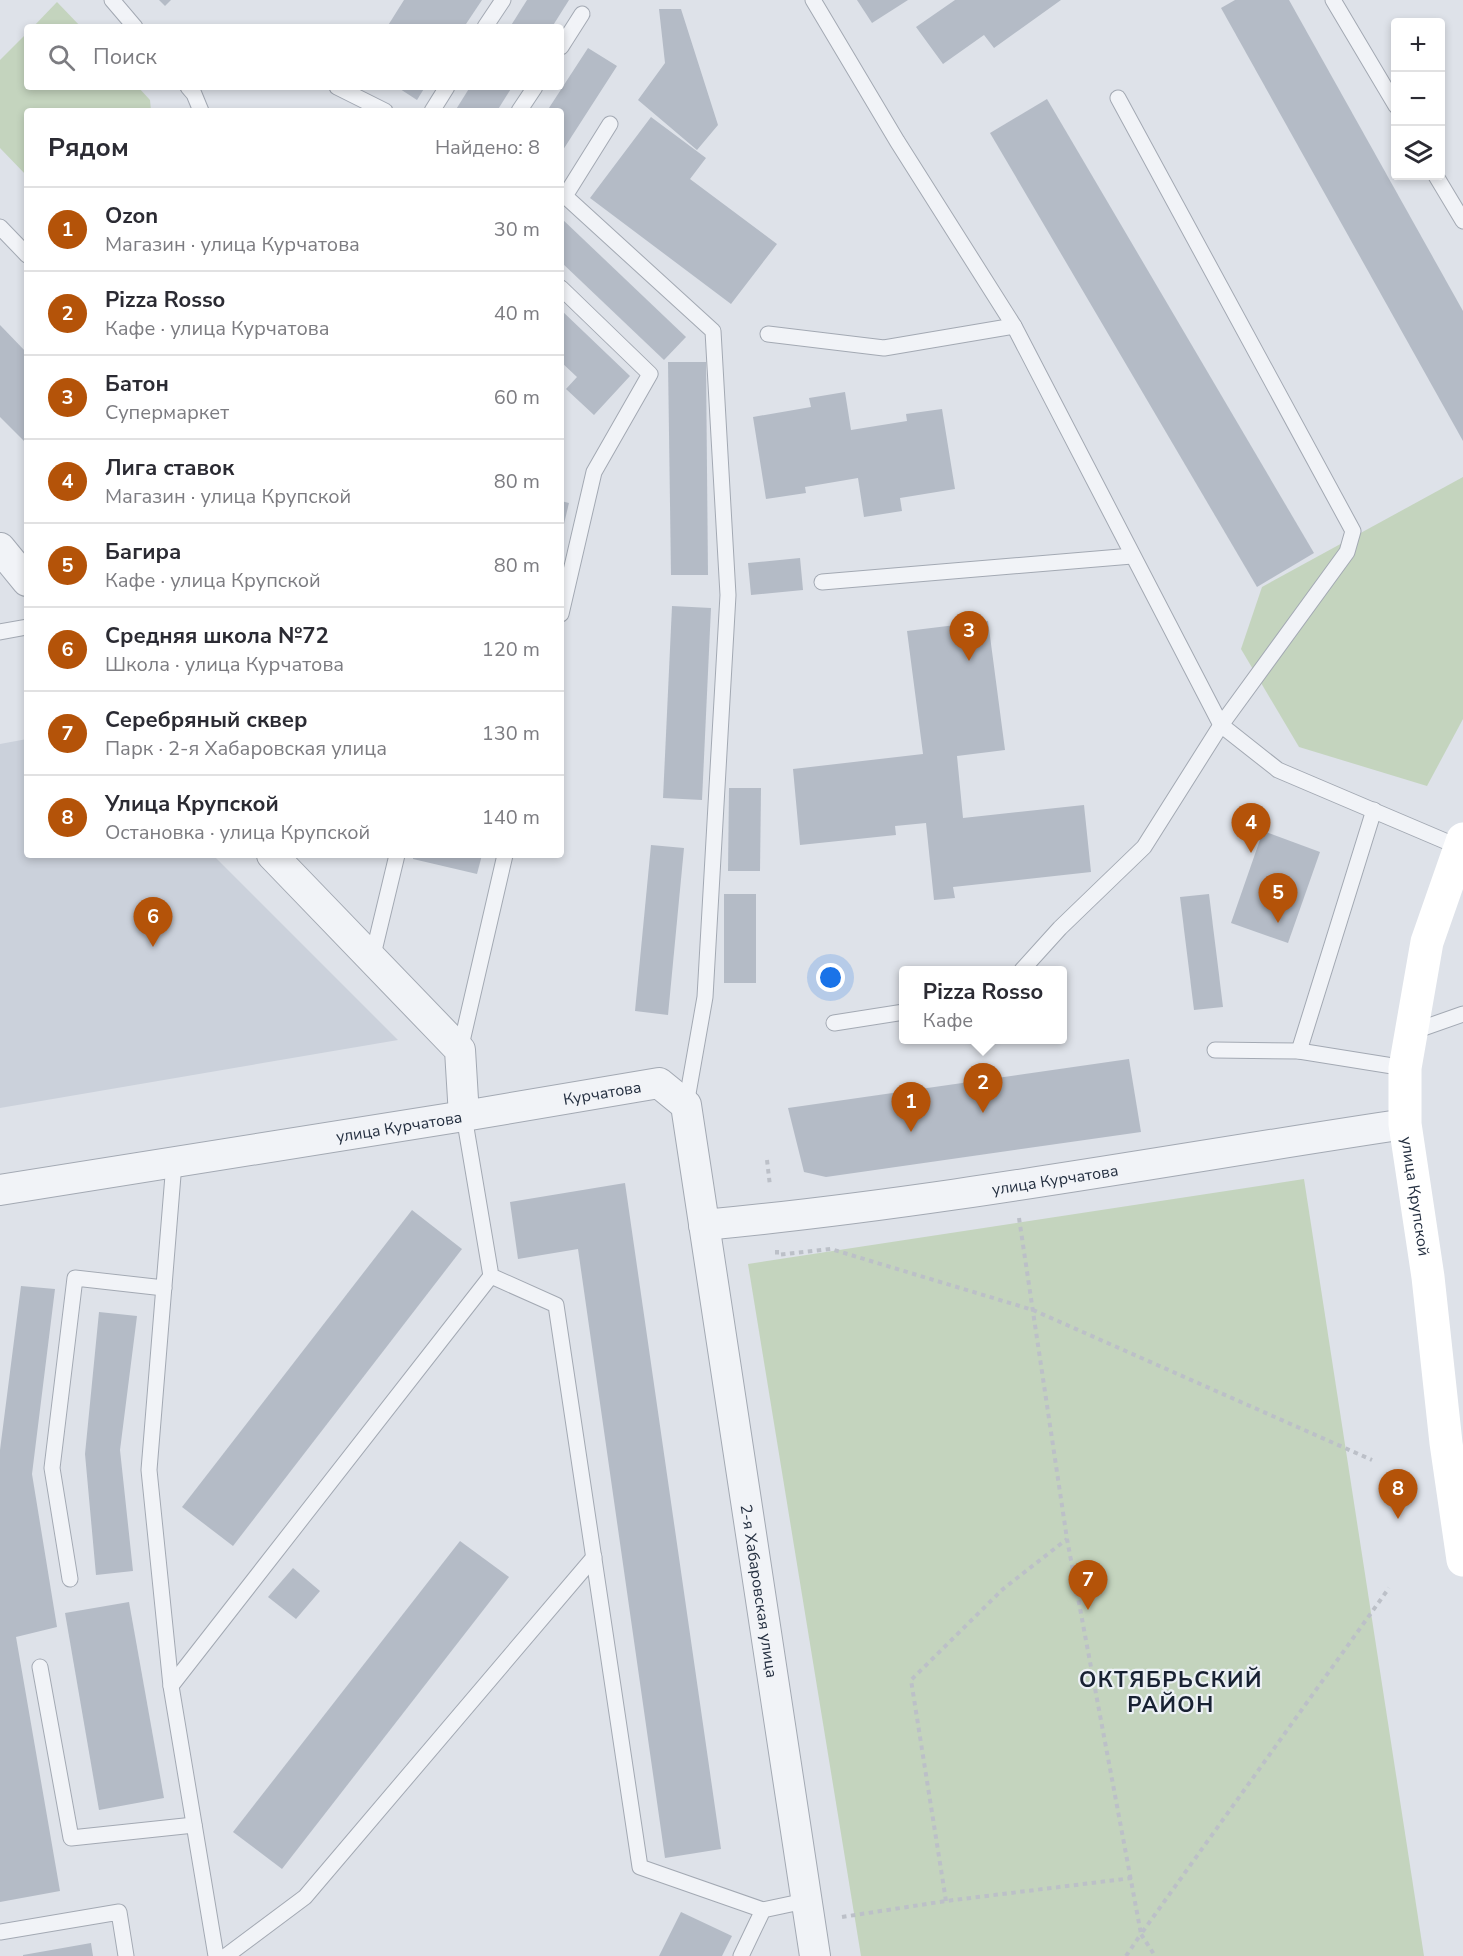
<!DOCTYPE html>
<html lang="ru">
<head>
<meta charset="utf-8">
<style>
  body { margin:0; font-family:"Nunito Sans",sans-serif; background:#f7f7f7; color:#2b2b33 }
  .controls { position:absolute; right:18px; top:18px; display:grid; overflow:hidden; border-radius:6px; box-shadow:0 3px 9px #0003 }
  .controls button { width:54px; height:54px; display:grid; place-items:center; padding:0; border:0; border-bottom:2px solid #e1e1e2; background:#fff; color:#2b2b33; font:30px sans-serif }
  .you { position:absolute; left:831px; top:978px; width:21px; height:21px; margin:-15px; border:4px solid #fff; border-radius:50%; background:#1a73e8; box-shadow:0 0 0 9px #1a73e833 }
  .badge { display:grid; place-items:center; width:39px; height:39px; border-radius:50%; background:#b45309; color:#fff; font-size:20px; font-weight:700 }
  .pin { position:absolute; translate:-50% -50px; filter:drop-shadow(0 2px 3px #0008) }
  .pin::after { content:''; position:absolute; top:32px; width:21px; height:18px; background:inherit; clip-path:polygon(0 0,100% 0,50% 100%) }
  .popup { position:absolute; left:899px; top:966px; width:168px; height:78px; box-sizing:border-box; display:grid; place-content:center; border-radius:6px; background:#fff; filter:drop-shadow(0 2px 4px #0005); font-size:20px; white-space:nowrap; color:#7c7c81 }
  .popup b { font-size:22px; color:#2b2b33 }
  .popup::after { content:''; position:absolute; left:50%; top:100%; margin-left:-12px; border:12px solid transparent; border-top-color:#fff }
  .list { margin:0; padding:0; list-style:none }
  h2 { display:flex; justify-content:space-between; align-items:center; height:78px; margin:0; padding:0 24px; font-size:26px }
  h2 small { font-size:20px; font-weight:400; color:#7c7c81 }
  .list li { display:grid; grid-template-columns:39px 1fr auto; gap:18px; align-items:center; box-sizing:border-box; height:84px; padding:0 24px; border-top:2px solid #e1e1e2 }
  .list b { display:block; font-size:22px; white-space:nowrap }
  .list p { margin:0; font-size:20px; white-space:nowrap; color:#7c7c81 }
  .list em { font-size:20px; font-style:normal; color:#7c7c81 }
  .icon { flex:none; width:33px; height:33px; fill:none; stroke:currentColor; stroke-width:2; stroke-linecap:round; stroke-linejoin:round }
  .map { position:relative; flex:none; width:1463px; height:1956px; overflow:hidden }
  .search { position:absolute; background:#fff; box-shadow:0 3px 9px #0003; left:24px; top:24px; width:540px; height:66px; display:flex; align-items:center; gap:15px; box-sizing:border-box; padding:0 21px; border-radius:6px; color:#7c7c81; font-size:22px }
  .panel { position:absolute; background:#fff; box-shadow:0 3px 9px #0003; left:24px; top:108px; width:540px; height:750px; border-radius:6px }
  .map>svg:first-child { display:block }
  .built { fill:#cbd1db }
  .green { fill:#c4d4be }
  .building { fill:#b4bbc6 }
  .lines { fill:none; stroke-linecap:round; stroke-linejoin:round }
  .lane-casing { stroke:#a3a9b3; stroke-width:17 }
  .street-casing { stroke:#a3a9b3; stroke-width:32 }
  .path { stroke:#bcc0c8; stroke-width:4; stroke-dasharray:4.5 4.5; stroke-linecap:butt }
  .lane { stroke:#f1f3f7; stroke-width:15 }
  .street { stroke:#f1f3f7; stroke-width:30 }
  .secondary { stroke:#fff; stroke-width:33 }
  .labels { text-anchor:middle; stroke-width:4.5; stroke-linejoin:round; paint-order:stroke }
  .street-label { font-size:16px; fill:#253041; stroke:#edf1f6 }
  .district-label { font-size:22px; font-weight:bold; letter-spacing:1.5px; fill:#182132; stroke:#edf1f6 }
</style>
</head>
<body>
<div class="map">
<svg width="1463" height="1956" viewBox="0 0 1463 1956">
  <rect width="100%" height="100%" fill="#dee2e9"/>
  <path class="built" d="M27 739V855H213L398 1040 0 1108V744Z"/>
  <g class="green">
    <path d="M57 2 81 27H33Z"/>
    <path d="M27 33V87H138L150 100 151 111H27V176L0 148V60Z"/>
    <path d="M1463 477V719L1427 786 1299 747 1241 649 1262 587Z"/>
    <path d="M1304 1179 1424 1956H861L748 1264Z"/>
  </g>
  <g class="building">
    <path d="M159 0H171L165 6Z"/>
    <path d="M404 0H482L464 27H387Z"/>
    <path d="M527 0H569L552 27H510Z"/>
    <path d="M857 0H908L872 23Z"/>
    <path d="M955 0H1061L994 48 984 35 943 64 916 27Z"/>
    <path d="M1235 0H1289L1463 311V441L1221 8Z"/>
    <path d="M659 9H681L718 125 697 150 638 100 665 63Z"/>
    <path d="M588 48 617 66 561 153V111H547Z"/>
    <path d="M397 87H425L417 100Z"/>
    <path d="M470 87H512L497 111H455Z"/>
    <path d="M1047 99 1314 553 1257 587 990 133Z"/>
    <path d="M651 117 706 158 690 179 777 244 731 304 590 198Z"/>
    <path d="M561 218 686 337 664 360 561 262Z"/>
    <path d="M561 310 630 376 594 415 566 389 577 377 561 362Z"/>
    <path d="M0 325 27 353V444L0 417Z"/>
    <path d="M668 362H706L708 575H671Z"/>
    <path d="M845 392 851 430 907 421 906 414 942 409 955 489 900 498 902 511 864 517 858 478 805 487 806 493 766 499 753 417 811 407 809 398Z"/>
    <path d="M561 501 569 503 562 532H561Z"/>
    <path d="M800 558 803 590 751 595 748 563Z"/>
    <path d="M672 606 711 608 702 800 663 798Z"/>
    <path d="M988 621 1005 750 957 756 963 818 1084 805 1091 872 953 887 955 898 934 900 926 823 895 826 896 835 800 845 793 769 923 754 907 631Z"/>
    <path d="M729 788H761L760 871H728Z"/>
    <path d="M1263 831 1320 852 1288 943 1231 923Z"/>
    <path d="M651 845 684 848 668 1015 635 1011Z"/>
    <path d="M413 855H482L477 874 413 859Z"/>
    <rect x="724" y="894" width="32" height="89"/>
    <path d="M1209 894 1223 1007 1194 1010 1180 897Z"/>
    <path d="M1129 1059 1141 1132 826 1177 804 1172 788 1108Z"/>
    <path d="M625 1183 721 1849 665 1858 578 1249 518 1259 510 1202Z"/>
    <path d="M412 1210 462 1249 233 1546 182 1507Z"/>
    <path d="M21 1286 55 1289 32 1474 57 1627 16 1637 60 1891 0 1902V1450Z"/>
    <path d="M99 1312 137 1316 120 1450 133 1571 96 1575 85 1454Z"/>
    <path d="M460 1541 509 1577 282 1869 233 1832Z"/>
    <path d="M293 1568 320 1591 296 1619 268 1597Z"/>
    <path d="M129 1602 164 1798 99 1810 65 1613Z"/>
    <path d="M681 1912 732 1936 722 1956H659Z"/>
    <path d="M91 1943 93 1956H23V1955Z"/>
  </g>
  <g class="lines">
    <g class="lane-casing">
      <g id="lane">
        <path d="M112 0 135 27"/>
        <path d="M813 0 897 141 1014 326 1221 725 1278 770 1459 847"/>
        <path d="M1333 0 1396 106"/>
        <path d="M485 27 503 0"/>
        <path d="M561 47 582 14"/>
        <path d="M188 87 194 94 201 111"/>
        <path d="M337 87 385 111"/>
        <path d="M432 111 447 87"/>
        <path d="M519 111 535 87"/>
        <path d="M610 124 565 196 713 331 728 595 705 997 686 1105"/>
        <path d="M1436 176 1463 221"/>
        <path d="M0 227 27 255"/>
        <path d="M561 288 650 374 594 472 561 614"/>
        <path d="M768 334 884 348 1014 326"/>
        <path d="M822 582 1132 556"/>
        <path d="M0 632 27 627"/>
        <path d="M372 959 397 855"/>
        <path d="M1022 970 1060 928 1144 847 1221 725 1347 552 1353 531 1118 98"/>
        <path d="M834 1023 904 1012"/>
        <path d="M1412 1032 1463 1014"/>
        <path d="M460 1050 505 855"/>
        <path d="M1215 1050 1299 1051 1405 1068"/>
        <path d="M1299 1051 1374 810"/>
        <path d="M464 1116 491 1276 556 1305 640 1867 763 1910"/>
        <path d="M174 1163 149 1470 171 1686 216 1956"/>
        <path d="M70 1579 52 1468 75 1278 164 1288"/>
        <path d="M40 1667 71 1838 194 1825"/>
        <path d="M171 1686 491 1276"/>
        <path d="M0 1932 119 1912 126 1956"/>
        <path d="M226 1956 305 1897 594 1557"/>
        <path d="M741 1956 763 1910 805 1901"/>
      </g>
    </g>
    <g class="street-casing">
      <g id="street">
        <path d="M0 548 27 581"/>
        <path d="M272 855 460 1050 464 1116"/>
        <path id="s1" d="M0 1190 464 1116 659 1083 686 1105 815 1956"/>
        <path id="s2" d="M704 1225C939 1203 1172 1159 1405 1124"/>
      </g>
    </g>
    <g class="path">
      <path d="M767 1160 770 1186"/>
      <path d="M1019 1218 1067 1539 1141 1934 1389 1588"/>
      <path d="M777 1250V1255L831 1249 1033 1310 1372 1460"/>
      <path d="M946 1901 911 1680 1003 1589 1067 1539"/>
      <path d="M842 1917 946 1901 1132 1878"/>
      <path d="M1126 1956 1141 1934 1155 1956"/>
    </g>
    <use href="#lane" class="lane"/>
    <use href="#street" class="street"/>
    <path class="secondary" id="s3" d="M1463 839 1427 942 1405 1068V1124L1428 1277 1446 1443 1463 1560"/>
  </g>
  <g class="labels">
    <g class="street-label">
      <text dy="6" stroke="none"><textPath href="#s1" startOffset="610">Курчатова</textPath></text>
      <text dy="6" stroke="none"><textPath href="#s1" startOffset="404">улица Курчатова</textPath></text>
      <text dy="6" stroke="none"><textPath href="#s2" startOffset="354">улица Курчатова</textPath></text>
      <text dy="6" stroke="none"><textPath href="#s3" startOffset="366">улица Крупской</textPath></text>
      <text dy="6" stroke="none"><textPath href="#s1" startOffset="1194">2-я Хабаровская улица</textPath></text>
    </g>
    <g class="district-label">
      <text x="1171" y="1687">ОКТЯБРЬСКИЙ<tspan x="1171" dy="25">РАЙОН</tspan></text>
    </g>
  </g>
</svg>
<div class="controls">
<button>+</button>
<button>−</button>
<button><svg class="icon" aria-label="layers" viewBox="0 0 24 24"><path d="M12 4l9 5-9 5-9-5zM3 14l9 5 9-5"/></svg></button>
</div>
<div class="you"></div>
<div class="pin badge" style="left:911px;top:1132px">1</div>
<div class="pin badge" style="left:983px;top:1113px">2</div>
<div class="popup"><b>Pizza Rosso</b>Кафе</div>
<div class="pin badge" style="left:969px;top:661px">3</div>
<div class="pin badge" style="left:1251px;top:853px">4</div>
<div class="pin badge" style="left:1278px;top:923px">5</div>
<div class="pin badge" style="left:153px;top:947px">6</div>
<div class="pin badge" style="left:1088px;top:1610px">7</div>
<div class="pin badge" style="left:1398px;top:1519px">8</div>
<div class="search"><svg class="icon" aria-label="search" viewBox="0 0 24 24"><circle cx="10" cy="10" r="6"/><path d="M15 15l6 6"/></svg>Поиск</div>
<section class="panel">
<h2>Рядом<small>Найдено: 8</small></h2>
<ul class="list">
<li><span class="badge">1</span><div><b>Ozon</b><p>Магазин · улица Курчатова</p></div><em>30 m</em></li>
<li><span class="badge">2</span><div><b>Pizza Rosso</b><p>Кафе · улица Курчатова</p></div><em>40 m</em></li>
<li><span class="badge">3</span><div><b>Батон</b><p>Супермаркет</p></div><em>60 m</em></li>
<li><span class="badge">4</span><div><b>Лига ставок</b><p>Магазин · улица Крупской</p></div><em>80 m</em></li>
<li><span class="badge">5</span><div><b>Багира</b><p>Кафе · улица Крупской</p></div><em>80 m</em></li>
<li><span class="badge">6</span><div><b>Средняя школа №72</b><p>Школа · улица Курчатова</p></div><em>120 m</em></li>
<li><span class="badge">7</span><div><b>Серебряный сквер</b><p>Парк · 2-я Хабаровская улица</p></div><em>130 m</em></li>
<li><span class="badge">8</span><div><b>Улица Крупской</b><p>Остановка · улица Крупской</p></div><em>140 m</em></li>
</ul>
</section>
</div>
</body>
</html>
